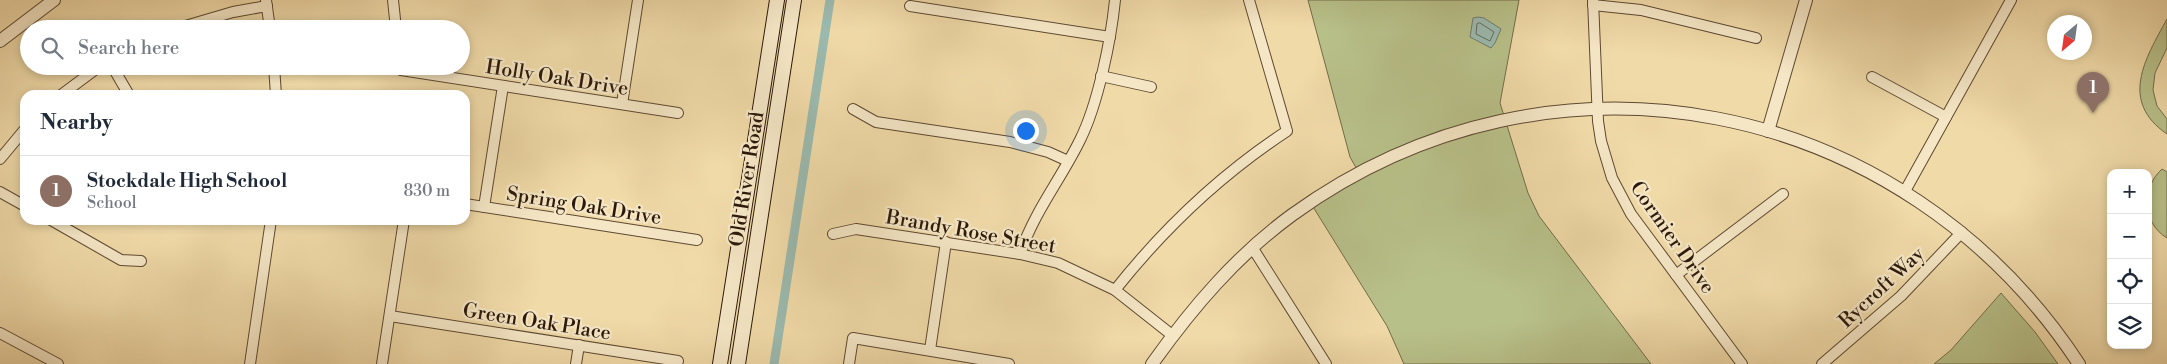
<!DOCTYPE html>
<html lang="en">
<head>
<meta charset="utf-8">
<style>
  body { margin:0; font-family:"Libre Bodoni",serif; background:#f6f6f7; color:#1f2937 }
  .controls { position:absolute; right:15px; bottom:15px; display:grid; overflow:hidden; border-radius:10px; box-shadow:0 2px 8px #0003 }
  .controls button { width:45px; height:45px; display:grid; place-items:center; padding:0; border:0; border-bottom:1px solid #e0e1e3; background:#fff; color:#1f2937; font:25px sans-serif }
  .compass { position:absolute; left:2047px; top:15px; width:45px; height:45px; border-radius:50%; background:#fff; box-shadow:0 2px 8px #0003; rotate:209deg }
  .you { position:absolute; left:1025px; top:130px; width:18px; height:18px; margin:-12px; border:4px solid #fff; border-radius:50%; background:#1a73e8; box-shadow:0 0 0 8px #1a73e833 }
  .badge { display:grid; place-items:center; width:32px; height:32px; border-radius:50%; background:#8f2418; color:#fff; font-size:16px; font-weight:700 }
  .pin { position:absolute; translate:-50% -41px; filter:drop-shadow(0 1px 2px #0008) }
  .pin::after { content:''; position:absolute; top:26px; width:18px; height:15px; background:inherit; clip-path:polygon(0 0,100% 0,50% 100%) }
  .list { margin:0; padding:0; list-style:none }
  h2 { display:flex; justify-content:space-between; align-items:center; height:65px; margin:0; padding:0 20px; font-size:21px }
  h2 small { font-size:16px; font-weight:400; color:#747a83 }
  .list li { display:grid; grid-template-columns:32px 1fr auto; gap:15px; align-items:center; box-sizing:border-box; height:70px; padding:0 20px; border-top:1px solid #e0e1e3 }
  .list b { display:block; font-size:19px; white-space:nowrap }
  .list p { margin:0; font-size:16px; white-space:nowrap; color:#747a83 }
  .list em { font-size:16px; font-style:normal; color:#747a83 }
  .icon { flex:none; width:28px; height:28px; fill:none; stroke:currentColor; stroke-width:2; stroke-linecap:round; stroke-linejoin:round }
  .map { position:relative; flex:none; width:2167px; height:364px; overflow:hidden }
  .search { position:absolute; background:#fff; box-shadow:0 2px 8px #0003; left:20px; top:20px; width:450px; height:55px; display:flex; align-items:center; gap:12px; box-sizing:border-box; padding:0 18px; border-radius:28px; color:#747a83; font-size:19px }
  .panel { position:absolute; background:#fff; box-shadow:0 2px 8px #0003; left:20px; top:90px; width:450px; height:135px; border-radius:15px }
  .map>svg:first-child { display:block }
  .green { fill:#b8c089; stroke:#726c4a }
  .water { fill:#9bbaaf; stroke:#6f7a6d }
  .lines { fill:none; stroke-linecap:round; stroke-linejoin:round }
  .shore { stroke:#646a5d; stroke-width:1 }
  .canal { stroke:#9bbaaf; stroke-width:9 }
  .minor-casing { stroke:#5e4932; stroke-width:12 }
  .tertiary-casing { stroke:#5e4932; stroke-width:14 }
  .secondary-casing { stroke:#2d190b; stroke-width:16 }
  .minor { stroke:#f5e7c6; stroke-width:10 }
  .tertiary { stroke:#f5e7c6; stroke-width:12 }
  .secondary { stroke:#f5e7c6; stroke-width:14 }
  .labels { text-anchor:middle; stroke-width:4.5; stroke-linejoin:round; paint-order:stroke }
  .street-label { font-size:20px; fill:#2d190b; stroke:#f5e7c6 }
</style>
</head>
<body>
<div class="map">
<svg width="2167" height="364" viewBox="0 0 2167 364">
  <rect width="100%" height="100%" fill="#f0daa8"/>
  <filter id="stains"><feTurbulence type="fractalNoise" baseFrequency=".004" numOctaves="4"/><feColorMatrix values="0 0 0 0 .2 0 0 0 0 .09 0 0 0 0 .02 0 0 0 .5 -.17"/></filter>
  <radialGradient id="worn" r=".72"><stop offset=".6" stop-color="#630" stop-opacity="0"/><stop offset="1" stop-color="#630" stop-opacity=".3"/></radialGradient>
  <g class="green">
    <path d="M1308 0H1519L1500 103 1528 193 1539 216 1651 364H1404L1387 326 1310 202 1359 173 1350 157Z"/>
    <path d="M2167 19V48L2155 73 2153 90 2157 106 2167 119V134C2119 101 2145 59 2167 19Z"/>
    <path d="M2162 169 2167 172V238C2142 223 2141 188 2162 169Z"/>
    <path d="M2001 293 2035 332 2058 364H1934L1951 350Z"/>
  </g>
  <path class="water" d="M1478 17 1484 18 1501 29 1495 43 1491 48 1470 37 1473 18Z"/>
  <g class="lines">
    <path class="shore" d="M1480 23 1494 32 1490 41 1476 34 1477 24Z"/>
    <path class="canal" d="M774 364 830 0"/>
    <g class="minor-casing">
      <g id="minor">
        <path d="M266 0 270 29"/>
        <path d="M393 0 396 29"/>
        <path d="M1593 0 1598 121 1601 141 1612 178 1631 214 1742 364"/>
        <path d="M1593 5 1641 10 1756 38"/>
        <path d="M910 6 1110 37"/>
        <path d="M175 29 233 12 267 6"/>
        <path d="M112 66 129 95"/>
        <path d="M274 66 276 95"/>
        <path d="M400 66 401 70 678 113"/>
        <path d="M1101 76 1151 87"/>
        <path d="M1872 77 1946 117"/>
        <path d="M61 95 100 66"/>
        <path d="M622 104 638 0"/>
        <path d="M853 109 876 122 1010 142 1048 152 1068 161"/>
        <path d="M0 159 25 129"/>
        <path d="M1905 191 2011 0"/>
        <path d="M0 192 25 206"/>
        <path d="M465 204 697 240"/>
        <path d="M484 207 503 86"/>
        <path d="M51 220 121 260 141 261"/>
        <path d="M833 234 856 229 1020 254 1058 263 1115 290 1172 335"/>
        <path d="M1252 247 1326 364"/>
        <path d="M1020 254C1034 212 1061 179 1080 140 1098 104 1111 40 1115 0"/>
        <path d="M1676 275 1783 194"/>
        <path d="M1115 290C1165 227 1220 175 1287 131L1249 0"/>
        <path d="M390 316 678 361"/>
        <path d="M0 333 58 364"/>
        <path d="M930 350 946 242"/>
        <path d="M250 364 271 220"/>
        <path d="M382 364 404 220"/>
        <path d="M576 364 579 345"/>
        <path d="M849 364 853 338 1009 364"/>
        <path d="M1822 364 1901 296 1962 232"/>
      </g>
    </g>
    <g class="tertiary-casing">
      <g id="tertiary">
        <path d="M0 41 54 0"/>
        <path d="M1768 131 1806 0"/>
        <path d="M1152 364C1192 308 1236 256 1292 215 1552 26 1904 97 2079 364"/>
      </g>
    </g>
    <g class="secondary-casing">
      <g id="secondary">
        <path d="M720 364 777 0"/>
        <path d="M738 364 794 0"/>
      </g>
    </g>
    <use href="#minor" class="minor"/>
    <use href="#tertiary" class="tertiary"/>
    <use href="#secondary" class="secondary"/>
  </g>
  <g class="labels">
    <g class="street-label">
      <text transform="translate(557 77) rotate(9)" y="7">Holly Oak Drive</text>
      <text transform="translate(746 179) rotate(-81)" y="7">Old River Road</text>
      <text transform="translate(584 205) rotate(9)" y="7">Spring Oak Drive</text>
      <text transform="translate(971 231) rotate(10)" y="7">Brandy Rose Street</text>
      <text transform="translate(1673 237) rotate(55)" y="7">Cormier Drive</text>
      <text transform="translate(1881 287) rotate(-43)" y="7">Rycroft Way</text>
      <text transform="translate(537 321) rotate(9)" y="7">Green Oak Place</text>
    </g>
  </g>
  <rect width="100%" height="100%" filter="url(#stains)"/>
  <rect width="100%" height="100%" fill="url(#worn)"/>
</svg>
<div class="controls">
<button>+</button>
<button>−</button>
<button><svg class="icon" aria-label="locate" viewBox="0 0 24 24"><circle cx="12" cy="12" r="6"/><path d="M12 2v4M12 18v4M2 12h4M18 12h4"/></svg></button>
<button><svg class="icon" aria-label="layers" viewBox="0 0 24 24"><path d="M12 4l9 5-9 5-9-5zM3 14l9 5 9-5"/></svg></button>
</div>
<svg class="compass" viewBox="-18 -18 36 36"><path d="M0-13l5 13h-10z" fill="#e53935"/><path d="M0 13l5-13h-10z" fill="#747a83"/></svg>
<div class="you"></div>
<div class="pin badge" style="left:2093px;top:113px;background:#8d6e63">1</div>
<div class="search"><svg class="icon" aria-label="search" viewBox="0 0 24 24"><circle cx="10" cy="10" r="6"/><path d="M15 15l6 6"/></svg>Search here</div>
<section class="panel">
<h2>Nearby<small></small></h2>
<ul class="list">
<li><span class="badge" style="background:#8d6e63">1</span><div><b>Stockdale High School</b><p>School</p></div><em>830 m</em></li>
</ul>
</section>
</div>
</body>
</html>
